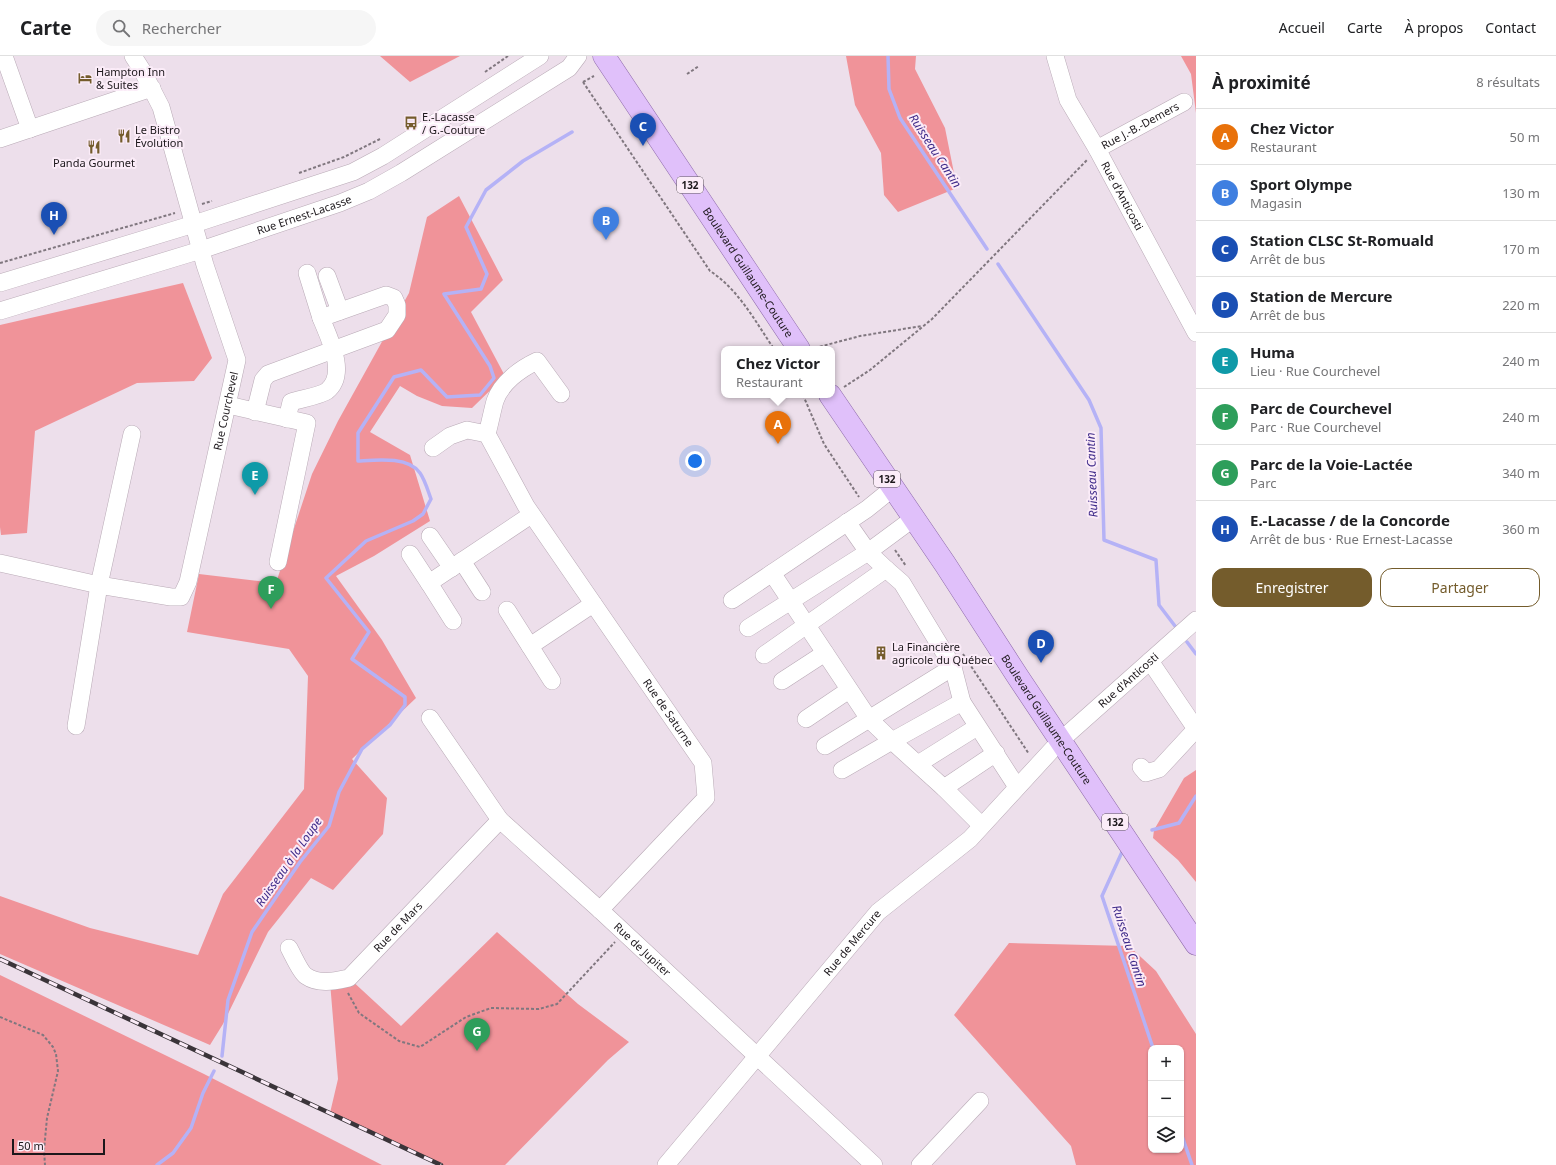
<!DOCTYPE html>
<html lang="fr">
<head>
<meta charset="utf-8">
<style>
  body { margin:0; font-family:"Noto Sans",sans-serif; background:#f6f6f6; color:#202124 }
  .controls { position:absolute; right:12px; bottom:12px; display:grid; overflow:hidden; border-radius:8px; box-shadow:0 1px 3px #0004 }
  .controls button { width:36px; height:36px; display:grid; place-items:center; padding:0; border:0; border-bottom:1px solid #e0e0e0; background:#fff; color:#202124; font:20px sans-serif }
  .scale { position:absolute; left:12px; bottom:10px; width:93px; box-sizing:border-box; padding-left:4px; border:2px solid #1c171b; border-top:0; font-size:11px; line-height:14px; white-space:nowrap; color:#1c171b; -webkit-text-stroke:3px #fbecf8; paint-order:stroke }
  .you { position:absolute; left:695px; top:405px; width:14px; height:14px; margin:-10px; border:3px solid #fff; border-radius:50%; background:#1a73e8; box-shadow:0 0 0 6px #1a73e833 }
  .badge { display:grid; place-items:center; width:26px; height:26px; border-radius:50%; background:#745c2c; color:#fff; font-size:13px; font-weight:700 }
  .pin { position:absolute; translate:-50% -33px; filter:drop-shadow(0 1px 2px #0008) }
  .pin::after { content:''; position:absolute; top:21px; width:14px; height:12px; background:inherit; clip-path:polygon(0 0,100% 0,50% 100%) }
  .popup { position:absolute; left:721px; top:290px; width:114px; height:52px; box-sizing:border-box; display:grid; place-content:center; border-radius:8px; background:#fff; filter:drop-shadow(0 1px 3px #0005); font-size:13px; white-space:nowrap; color:#757577 }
  .popup b { font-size:15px; color:#202124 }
  .popup::after { content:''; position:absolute; left:50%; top:100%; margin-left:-8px; border:8px solid transparent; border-top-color:#fff }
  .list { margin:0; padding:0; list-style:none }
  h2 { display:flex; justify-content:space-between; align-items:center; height:52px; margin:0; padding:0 16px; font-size:17px }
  h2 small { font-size:13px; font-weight:400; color:#757577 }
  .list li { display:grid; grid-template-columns:26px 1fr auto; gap:12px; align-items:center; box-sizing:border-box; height:56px; padding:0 16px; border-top:1px solid #e0e0e0 }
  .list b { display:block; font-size:15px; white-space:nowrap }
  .list p { margin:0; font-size:13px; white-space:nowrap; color:#757577 }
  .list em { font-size:13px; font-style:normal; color:#757577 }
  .actions { display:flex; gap:8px; padding:12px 16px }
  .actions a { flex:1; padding:9px 0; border:1px solid #745c2c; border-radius:12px; text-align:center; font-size:14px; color:#745c2c }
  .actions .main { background:#745c2c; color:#fff }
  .icon { flex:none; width:22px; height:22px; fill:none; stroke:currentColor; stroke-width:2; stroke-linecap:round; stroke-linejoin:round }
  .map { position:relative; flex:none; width:1196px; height:1109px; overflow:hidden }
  header { display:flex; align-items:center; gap:24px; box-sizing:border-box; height:56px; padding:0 20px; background:#fff; border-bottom:1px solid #e0e0e0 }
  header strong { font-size:19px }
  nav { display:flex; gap:22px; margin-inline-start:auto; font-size:14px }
  .search { width:280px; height:36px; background:#f6f6f6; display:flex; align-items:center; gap:10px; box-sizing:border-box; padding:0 14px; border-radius:22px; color:#757577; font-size:15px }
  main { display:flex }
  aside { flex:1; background:#fff }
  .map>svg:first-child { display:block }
  .green { fill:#f09399; fill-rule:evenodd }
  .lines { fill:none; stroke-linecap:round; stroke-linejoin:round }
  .stream { stroke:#b5b2f6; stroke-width:3.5 }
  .minor-casing { stroke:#b9aab6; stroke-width:18 }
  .major-casing { stroke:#8e6aaa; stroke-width:23 }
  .path { stroke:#80777f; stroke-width:2; stroke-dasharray:3 2; stroke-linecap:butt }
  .minor { stroke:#fff; stroke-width:17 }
  .major { stroke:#e0c0fa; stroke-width:22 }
  .rail-casing { stroke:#3a3439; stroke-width:4.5 }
  .rail { stroke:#fbecf8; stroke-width:3; stroke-dasharray:9; stroke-linecap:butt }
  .labels { text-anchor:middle; stroke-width:4; stroke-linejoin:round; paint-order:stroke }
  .shield { fill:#fbecf8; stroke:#5f575d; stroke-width:1 }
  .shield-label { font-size:10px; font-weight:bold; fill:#1c171b }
  .poi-label { font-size:11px; fill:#1c171b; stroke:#fbecf8; text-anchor:start }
  .street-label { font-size:11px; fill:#1c171b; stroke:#fbecf8 }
  .water-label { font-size:12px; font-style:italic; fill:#3e2a89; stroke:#fbecf8 }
</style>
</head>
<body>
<header>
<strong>Carte</strong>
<div class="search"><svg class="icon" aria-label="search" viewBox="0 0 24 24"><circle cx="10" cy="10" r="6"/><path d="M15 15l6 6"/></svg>Rechercher</div>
<nav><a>Accueil</a><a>Carte</a><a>À propos</a><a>Contact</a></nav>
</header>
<main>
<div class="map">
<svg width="1196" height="1109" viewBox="0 0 1196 1109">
  <rect width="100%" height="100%" fill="#eddfeb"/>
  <g class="green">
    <path d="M380 0H460L410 26Z"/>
    <path d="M846 0H916L915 13 945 72 957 132 898 156 884 139 881 97 855 49Z"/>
    <path d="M1181 0H1196V57L1191 18Z"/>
    <path d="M459 140 503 224 471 256 505 320 472 352 442 350 417 340 400 330 370 376 410 399 430 465 374 500 336 520 382 584 416 642 352 703 387 742 383 778 333 834 311 822 268 876 223 968 210 989 0 898V840L90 872 198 899 223 838 304 733 308 620 289 593 187 576 199 518 276 527 312 418 338 365 409 237 427 161Z"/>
    <path d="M183 227 212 302 194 325 137 327 35 375 27 477 1 479 0 471V269Z"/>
    <path d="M1196 714V826L1178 804 1153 782 1154 774 1184 722Z"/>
    <path d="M497 876 578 948 629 986 608 1004 505 1109H441L330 1057 338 1023 330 926 349 922 401 970Z"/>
    <path d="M1009 887 1129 890 1156 915 1196 978V1109H1076L1071 1090 954 959ZM1151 992H1181V1094H1151Z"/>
    <path d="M0 919 204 1018 382 1109H0Z"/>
  </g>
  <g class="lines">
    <g class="stream">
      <path d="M888 0 889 33 900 62 987 193"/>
      <path d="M998 208 1089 344 1101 372 1104 484 1156 504 1159 549 1175 570"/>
      <path d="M1187 586 1196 598"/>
      <path d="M1152 774 1179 767 1196 740"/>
      <path d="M1122 796 1102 840 1153 992"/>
      <path d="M222 1000 228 944 252 876 300 806 329 770 339 736 362 693 390 669 405 649V641L352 603 369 576 326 522 366 485 413 465 423 458 431 443C428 435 425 424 420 417 408 400 376 404 358 405V377L394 321 421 314 447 341 480 339 494 322 490 310 444 238 481 233 487 218 466 171 486 134 523 105 572 76"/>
      <path d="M1181 1077 1192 1109"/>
      <path d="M157 1109 173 1097 191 1072 203 1037 214 1015"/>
    </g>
    <g class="minor-casing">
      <g id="minor">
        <path d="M4 0 30 73"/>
        <path id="s1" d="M1055 0 1068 44 1097 93 1196 277"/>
        <path d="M0 83 152 32"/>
        <path id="s2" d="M1097 93 1184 46"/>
        <path d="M307 217 321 262"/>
        <path d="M327 220 340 255"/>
        <path d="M0 227 194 168 353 116 383 100 540 0"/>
        <path id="s3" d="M0 255 201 194 340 147 369 135 401 117 569 12 578 0"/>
        <path d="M228 349 307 367 278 506"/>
        <path d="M255 356 263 324 268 318 387 274 397 259V249L394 242 386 239 321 262C329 282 348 318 327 335 320 340 300 343 291 346L287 363"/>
        <path d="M487 378C490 367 492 356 495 345 501 327 520 313 537 305L561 338"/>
        <path id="s4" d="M433 392 450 380 467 374 487 378 526 450 703 707 706 742 600 854"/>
        <path d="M430 480 452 512"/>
        <path d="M410 498 429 527"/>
        <path d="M462 505 482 536"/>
        <path id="s5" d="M0 507 99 529 171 541H181L188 526 237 304 205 209 161 51 142 14 133 0"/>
        <path d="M886 513 902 527 953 611 869 663 892 685 962 646 1017 731"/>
        <path d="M772 517 869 663 825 690"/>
        <path d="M732 544 867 453 893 432"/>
        <path d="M507 554 552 625"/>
        <path d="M453 565 429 527 531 459"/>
        <path d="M748 572 868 496 914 462"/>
        <path d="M530 590 593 548"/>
        <path d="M764 599 886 513 868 496 847 466"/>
        <path d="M953 611 962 646"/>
        <path d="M782 625 825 597"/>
        <path id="s6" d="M430 662 500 764 600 854 874 1109"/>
        <path d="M806 663 849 634"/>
        <path d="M76 670 99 529 132 378"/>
        <path d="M918 708 977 671"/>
        <path d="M1141 711 1146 717 1159 713 1196 673 1150 605"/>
        <path d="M842 714 892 685 944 732 981 769"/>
        <path d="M944 732 996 697"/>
        <path id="s7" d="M289 892C293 899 300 916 306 920 319 929 335 925 349 922L500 764"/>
        <path id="s8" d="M666 1109 878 856 970 783 1060 685 1196 564"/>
        <path d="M920 1109 980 1045"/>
      </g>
    </g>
    <g class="major-casing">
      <g id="major">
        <path id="s9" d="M604 0 799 293"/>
        <path id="s10" d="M830 339 945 508 1018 621 1196 888"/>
      </g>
    </g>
    <g class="path">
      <path d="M485 16 508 0"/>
      <path d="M687 18 699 10"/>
      <path d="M583 26 710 215C739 234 755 265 774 293"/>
      <path d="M583 26 594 20"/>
      <path d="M299 117 344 101 380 83"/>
      <path d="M202 148 212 145"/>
      <path d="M0 207 175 157"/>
      <path d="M815 292 860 280 922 270"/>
      <path d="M844 331 870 314 932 263 1087 104"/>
      <path d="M803 339 824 388 859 441"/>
      <path d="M895 494 906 510"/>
      <path d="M963 598 1029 698"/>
      <path d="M348 937 359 957 399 985 420 991 466 961 491 952 539 953 557 948 615 886"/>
      <path d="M0 961 43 979 53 991 56 998 58 1015 47 1062 44 1094 45 1109"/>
    </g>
    <use href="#minor" class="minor"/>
    <use href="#major" class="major"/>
    <g class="rail-casing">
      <path id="rail" d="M0 903 441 1109"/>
    </g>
    <use href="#rail" class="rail"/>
  </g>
  <defs>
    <g id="hotel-bare" transform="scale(1.08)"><path d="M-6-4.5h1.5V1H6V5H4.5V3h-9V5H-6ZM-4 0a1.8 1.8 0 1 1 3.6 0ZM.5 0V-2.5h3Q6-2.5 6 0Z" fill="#745c2c" stroke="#fbecf8" stroke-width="2.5" paint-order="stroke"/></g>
    <g id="bus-bare" transform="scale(1.08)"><path d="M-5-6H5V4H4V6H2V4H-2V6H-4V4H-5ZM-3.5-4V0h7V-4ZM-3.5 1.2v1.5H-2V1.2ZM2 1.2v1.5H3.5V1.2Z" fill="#745c2c" stroke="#fbecf8" stroke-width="2.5" paint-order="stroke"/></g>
    <g id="restaurant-bare" transform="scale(1.08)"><path d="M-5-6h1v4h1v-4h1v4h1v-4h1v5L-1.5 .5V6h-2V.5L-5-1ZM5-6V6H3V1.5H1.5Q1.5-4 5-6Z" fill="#745c2c" stroke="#fbecf8" stroke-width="2.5" paint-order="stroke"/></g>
    <g id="building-bare" transform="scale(1.08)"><path d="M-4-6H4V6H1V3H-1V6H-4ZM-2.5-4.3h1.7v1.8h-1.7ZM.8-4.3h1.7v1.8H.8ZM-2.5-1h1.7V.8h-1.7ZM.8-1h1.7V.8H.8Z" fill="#745c2c" stroke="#fbecf8" stroke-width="2.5" paint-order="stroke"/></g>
  </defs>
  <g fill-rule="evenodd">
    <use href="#hotel-bare" x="85" y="22"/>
    <use href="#bus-bare" x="411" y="67"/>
    <use href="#restaurant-bare" x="124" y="80"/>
    <use href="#restaurant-bare" x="94" y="91"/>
    <use href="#building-bare" x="881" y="597"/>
  </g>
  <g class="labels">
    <g class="shield">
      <rect x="677" y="121" width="26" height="16" rx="3"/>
      <rect x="874" y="415" width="26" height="16" rx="3"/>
      <rect x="1102" y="758" width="26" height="16" rx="3"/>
    </g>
    <g class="shield-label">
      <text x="690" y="133">132</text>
      <text x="887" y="427">132</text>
      <text x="1115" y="770">132</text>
    </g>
    <g class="poi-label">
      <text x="96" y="20">Hampton Inn<tspan x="96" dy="13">&amp; Suites</tspan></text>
      <text x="422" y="65">E.-Lacasse<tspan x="422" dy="13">/ G.-Couture</tspan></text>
      <text x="135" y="78">Le Bistro<tspan x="135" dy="13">Évolution</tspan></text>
      <text x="94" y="111" text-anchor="middle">Panda Gourmet</text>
      <text x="892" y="595">La Financière<tspan x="892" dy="13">agricole du Québec</tspan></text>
    </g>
    <g class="street-label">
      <text dy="4" stroke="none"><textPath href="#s2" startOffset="49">Rue J.-B.-Demers</textPath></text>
      <text dy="4" stroke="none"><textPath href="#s1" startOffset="156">Rue d'Anticosti</textPath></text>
      <text dy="4" stroke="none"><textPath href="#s3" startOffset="319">Rue Ernest-Lacasse</textPath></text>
      <text dy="4" stroke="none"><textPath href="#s9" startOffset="260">Boulevard Guillaume-Couture</textPath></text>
      <text dy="4" stroke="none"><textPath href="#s5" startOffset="376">Rue Courchevel</textPath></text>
      <text dy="4" stroke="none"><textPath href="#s8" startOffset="672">Rue d'Anticosti</textPath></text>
      <text dy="4" stroke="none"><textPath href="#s4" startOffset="392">Rue de Saturne</textPath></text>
      <text dy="4" stroke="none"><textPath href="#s10" startOffset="390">Boulevard Guillaume-Couture</textPath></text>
      <text dy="4" stroke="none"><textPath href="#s7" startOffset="148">Rue de Mars</textPath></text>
      <text dy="4" stroke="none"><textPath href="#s8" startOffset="290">Rue de Mercure</textPath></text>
      <text dy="4" stroke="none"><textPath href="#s6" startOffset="316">Rue de Jupiter</textPath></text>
    </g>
    <g class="water-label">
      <text transform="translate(935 95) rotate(57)" y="4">Ruisseau Cantin</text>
      <text transform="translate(1092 419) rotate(-92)" y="4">Ruisseau Cantin</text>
      <text transform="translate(289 806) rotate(-55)" y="4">Ruisseau à la Loupe</text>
      <text transform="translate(1129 890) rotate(72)" y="4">Ruisseau Cantin</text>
    </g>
  </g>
</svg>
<div class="controls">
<button>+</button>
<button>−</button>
<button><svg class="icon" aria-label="layers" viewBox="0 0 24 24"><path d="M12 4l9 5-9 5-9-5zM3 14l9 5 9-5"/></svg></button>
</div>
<div class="scale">50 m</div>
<div class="you"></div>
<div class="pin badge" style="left:778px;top:388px;background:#e8710a">A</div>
<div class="popup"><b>Chez Victor</b>Restaurant</div>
<div class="pin badge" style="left:606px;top:184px;background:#3f7fe0">B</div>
<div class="pin badge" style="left:643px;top:90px;background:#1a4fb4">C</div>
<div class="pin badge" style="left:1041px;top:607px;background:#1a4fb4">D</div>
<div class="pin badge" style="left:255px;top:439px;background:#0f9aa8">E</div>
<div class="pin badge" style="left:271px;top:553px;background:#2e9e5b">F</div>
<div class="pin badge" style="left:477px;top:995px;background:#2e9e5b">G</div>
<div class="pin badge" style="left:54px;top:179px;background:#1a4fb4">H</div>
</div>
<aside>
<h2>À proximité<small>8 résultats</small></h2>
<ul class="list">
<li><span class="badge" style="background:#e8710a">A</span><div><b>Chez Victor</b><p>Restaurant</p></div><em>50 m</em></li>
<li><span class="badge" style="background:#3f7fe0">B</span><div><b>Sport Olympe</b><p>Magasin</p></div><em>130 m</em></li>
<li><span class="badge" style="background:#1a4fb4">C</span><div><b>Station CLSC St-Romuald</b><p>Arrêt de bus</p></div><em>170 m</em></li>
<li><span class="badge" style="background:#1a4fb4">D</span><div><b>Station de Mercure</b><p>Arrêt de bus</p></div><em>220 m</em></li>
<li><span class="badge" style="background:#0f9aa8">E</span><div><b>Huma</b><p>Lieu · Rue Courchevel</p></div><em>240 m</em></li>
<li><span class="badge" style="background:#2e9e5b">F</span><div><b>Parc de Courchevel</b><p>Parc · Rue Courchevel</p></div><em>240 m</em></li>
<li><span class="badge" style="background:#2e9e5b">G</span><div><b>Parc de la Voie-Lactée</b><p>Parc</p></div><em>340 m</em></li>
<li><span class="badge" style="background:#1a4fb4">H</span><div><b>E.-Lacasse / de la Concorde</b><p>Arrêt de bus · Rue Ernest-Lacasse</p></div><em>360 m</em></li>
</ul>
<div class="actions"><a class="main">Enregistrer</a><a>Partager</a></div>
</aside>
</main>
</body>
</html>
